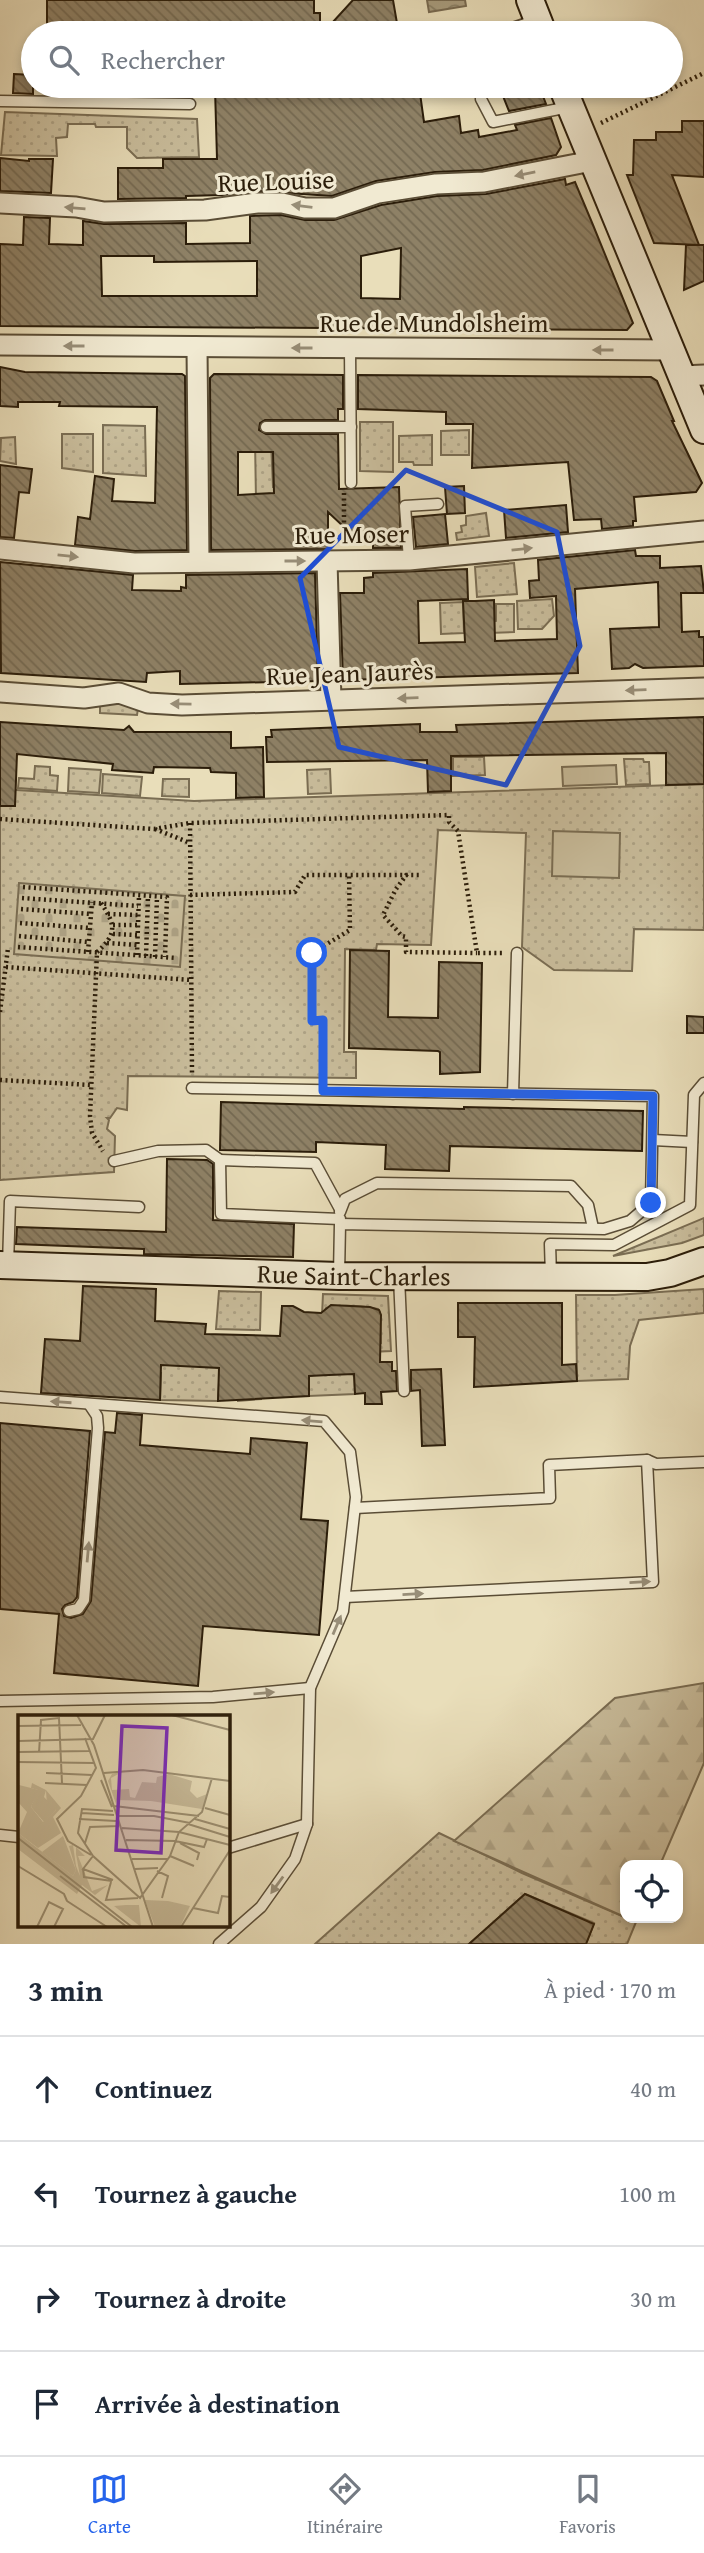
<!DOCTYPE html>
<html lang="fr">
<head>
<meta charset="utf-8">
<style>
  body { margin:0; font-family:"Gentium Book Plus",serif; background:#f2f2f3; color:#1f2937 }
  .controls { position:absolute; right:21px; bottom:21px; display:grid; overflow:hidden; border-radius:14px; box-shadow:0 4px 10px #0003 }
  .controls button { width:63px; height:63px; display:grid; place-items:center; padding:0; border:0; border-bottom:2px solid #e0e1e3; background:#fff; color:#1f2937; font:35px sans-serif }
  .stop { position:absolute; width:21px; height:21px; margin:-16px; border:5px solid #2563eb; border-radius:50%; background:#fff }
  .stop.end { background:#2563eb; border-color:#fff; box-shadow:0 2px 7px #0008 }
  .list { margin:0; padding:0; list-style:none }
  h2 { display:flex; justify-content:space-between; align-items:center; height:91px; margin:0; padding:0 28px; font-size:30px }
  h2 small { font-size:23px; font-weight:400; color:#747a83 }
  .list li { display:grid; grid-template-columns:46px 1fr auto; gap:21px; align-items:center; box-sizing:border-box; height:105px; padding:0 28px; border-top:2px solid #e0e1e3 }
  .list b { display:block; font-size:26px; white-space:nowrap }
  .list em { font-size:23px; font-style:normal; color:#747a83 }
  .icon { flex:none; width:38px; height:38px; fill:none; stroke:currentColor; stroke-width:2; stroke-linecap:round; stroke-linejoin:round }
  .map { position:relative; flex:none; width:704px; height:1944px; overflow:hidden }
  .search { position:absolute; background:#fff; box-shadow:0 4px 10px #0003; left:21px; right:21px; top:21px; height:77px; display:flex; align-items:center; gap:18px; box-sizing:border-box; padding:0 24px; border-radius:38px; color:#747a83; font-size:26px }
  .sheet { height:511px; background:#fff }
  nav { display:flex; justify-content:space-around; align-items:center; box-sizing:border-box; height:98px; border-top:2px solid #e0e1e3; background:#fff; font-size:19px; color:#747a83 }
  nav a { display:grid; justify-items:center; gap:4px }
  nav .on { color:#2563eb }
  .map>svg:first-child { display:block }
  .grass { fill:url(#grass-dots); stroke:#7a6d53; stroke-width:2 }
  .forest { fill:url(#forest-firs); stroke:#7a6d53; stroke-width:2 }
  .cemetery { fill:url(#cemetery-stones); stroke:#7a6d53; stroke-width:2 }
  .garden { fill:#c9bd9c; stroke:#7a6d53; stroke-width:2 }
  .water { fill:url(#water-waves); stroke:#766950; stroke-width:2 }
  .building { fill:url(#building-back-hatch); stroke:#2b1d0a; stroke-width:2; fill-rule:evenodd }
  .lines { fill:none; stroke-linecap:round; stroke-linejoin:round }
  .lane-casing { stroke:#5a4d36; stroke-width:13 }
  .street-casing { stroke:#5a4d36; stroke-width:23 }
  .secondary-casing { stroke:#2b1d0a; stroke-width:30 }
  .path { stroke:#2b1d0a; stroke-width:4.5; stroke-dasharray:2 3.5; stroke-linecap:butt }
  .lane { stroke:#f1ead2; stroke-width:10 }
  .street { stroke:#f1ead2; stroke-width:19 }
  .secondary { stroke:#f1ead2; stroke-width:26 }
  .oneway { fill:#988e78 }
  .route { stroke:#2563eb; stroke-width:9 }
  .marked { fill:none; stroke:#1d4ed8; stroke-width:5; stroke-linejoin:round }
  .labels { text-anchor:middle; stroke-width:6; stroke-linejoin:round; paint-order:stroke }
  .street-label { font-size:26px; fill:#2b1d0a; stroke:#f1ead2 }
  .inset-road { fill:none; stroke:#9d9174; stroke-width:2 }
  .view { fill:#7b2cbf; fill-opacity:0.15; stroke:#7b2cbf; stroke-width:3.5 }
  .inset-edge { fill:none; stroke:#2b1d0a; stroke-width:3.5 }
</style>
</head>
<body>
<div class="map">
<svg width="704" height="1944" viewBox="0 0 704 1944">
  <defs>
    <pattern id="grass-dots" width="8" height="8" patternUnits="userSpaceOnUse" patternTransform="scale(1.75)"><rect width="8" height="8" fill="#c9bd9c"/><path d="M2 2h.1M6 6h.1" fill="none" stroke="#ada285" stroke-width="1.8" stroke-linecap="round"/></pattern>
    <pattern id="forest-firs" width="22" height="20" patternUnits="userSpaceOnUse" patternTransform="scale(1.75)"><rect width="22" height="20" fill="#c9bd9c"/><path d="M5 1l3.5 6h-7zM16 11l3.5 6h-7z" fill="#ada285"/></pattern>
    <pattern id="cemetery-stones" width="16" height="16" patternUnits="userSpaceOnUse" patternTransform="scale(1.75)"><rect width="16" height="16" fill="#c9bd9c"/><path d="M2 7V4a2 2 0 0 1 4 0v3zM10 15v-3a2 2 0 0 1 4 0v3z" fill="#ada285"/></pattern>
    <pattern id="water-waves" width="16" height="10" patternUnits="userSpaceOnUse" patternTransform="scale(1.75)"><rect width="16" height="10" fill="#a89c7e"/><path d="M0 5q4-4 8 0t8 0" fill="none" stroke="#897f65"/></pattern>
    <pattern id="building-back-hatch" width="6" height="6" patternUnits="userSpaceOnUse" patternTransform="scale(1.75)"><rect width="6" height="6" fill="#8e8166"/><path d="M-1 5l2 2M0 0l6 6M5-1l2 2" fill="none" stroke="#746952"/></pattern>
  </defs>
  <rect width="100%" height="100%" fill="#e9deba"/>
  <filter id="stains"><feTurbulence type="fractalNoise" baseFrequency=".00286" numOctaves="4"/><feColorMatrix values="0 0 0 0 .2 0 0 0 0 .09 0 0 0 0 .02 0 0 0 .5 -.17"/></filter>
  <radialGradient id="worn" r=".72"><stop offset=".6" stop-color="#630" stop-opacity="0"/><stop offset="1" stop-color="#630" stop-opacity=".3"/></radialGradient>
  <g class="grass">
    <path d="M5 112 197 119 199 157 137 158 127 148V127H96L95 124H68L67 137 56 138 57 156 1 155Z"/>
    <path d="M360 422H393V472L360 471Z"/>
    <path d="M103 425 145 426 146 476 103 473Z"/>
    <path d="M469 430V455H441V431Z"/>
    <path d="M62 434H93V472L62 468Z"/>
    <path d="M432 435V465H414L413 462H399V436Z"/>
    <path d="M15 437 16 464 0 461 1 438Z"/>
    <path d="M255 440 271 441 273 487 340 489 256 500Z"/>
    <path d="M486 513 489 536 457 540 456 533 462 532 461 526 466 525V516Z"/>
    <path d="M514 563 517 594 477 597 475 567Z"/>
    <path d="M552 599 554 616 542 629H518L517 601Z"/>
    <path d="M463 602 464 633 441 634 440 603Z"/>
    <path d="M496 604H514V632L489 633V622L496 621Z"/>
    <path d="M113 699 138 709 137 715 100 713V706Z"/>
    <path d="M453 757H484L485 775 453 776Z"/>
    <path d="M624 759H643L644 762H649L650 784 626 785Z"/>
    <path d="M35 766 50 767V775L58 776 57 791 18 788 19 778 34 779Z"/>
    <path d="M69 768 101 770 99 793 68 791Z"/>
    <path d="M330 769 331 793 308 794 307 770Z"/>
    <path d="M103 774 142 777 140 796 102 793Z"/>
    <path d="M163 779H189V797L162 796Z"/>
    <path d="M704 784V930L634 929 632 971 554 970 522 947 526 833 438 830 431 945 377 944 376 950 345 949 344 1052H356V1078L128 1076 127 1110 117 1108 110 1118H107L109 1120 107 1129 115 1136 114 1172 0 1180V789L194 801Z"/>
    <path d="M704 1218V1235L682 1243 613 1256Z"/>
    <path d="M704 1289V1313L639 1320 630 1346 628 1379 577 1381 576 1295H615Z"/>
    <path d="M219 1291 261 1292 260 1330 216 1329Z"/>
    <path d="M323 1294 388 1296 391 1351 348 1353V1343H381L380 1312 378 1309C362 1306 342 1304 326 1308L322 1315Z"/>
    <path d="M146 1334 259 1368 261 1371V1399L238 1401V1384L219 1383 218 1401 160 1400 161 1373 144 1372Z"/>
    <path d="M354 1368 355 1394 309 1396V1375Z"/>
    <path d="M439 1833 522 1873 636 1922 627 1944H586L594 1923 525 1894 469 1944H315Z"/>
  </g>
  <path class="forest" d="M704 1683V1763L660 1865H625V1918H638L636 1922 454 1841 615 1698Z"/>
  <path class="cemetery" d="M19 883 185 896 180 967 14 954Z"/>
  <g class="garden">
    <path d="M616 765 617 784 563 786 562 767Z"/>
    <path d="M553 831 620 833 619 878 552 876Z"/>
  </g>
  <path class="water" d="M427 0H465L466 6 429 12Z"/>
  <g class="building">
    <path d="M47 0H314V13H320V31L303 30V33H47Z"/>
    <path d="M353 0H393L398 29 352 33 332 23Z"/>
    <path d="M14 74 33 75V94L13 93Z"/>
    <rect x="70" y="86" width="18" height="9"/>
    <path d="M286 86H419L424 122 459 116 461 133 478 130 479 137 517 130 515 125 551 118 561 147 556 155 483 170 435 172 376 181 332 196 257 191 222 195 186 196V198L118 199V168H163V159H217L215 88Z"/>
    <path d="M499 86H539L546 104 509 111Z"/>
    <path d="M682 121H704V177L672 175 699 245 654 243 627 175H633L634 140H656V132H682Z"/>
    <path d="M0 158 29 161V159H53L51 193 0 191Z"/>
    <path d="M565 179 566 185 575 182 593 225 633 323 627 330 0 326V244L23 245 24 217 50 218 49 244 83 245V221L104 224 186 223V244L250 243V216L281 215 305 220H334L381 205 437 196 486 194ZM401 248 400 299 361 298V256ZM101 256H154V262L257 261V296H102Z"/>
    <path d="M686 245H704V281L684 290Z"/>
    <path d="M0 367 25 372 182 374 185 376 187 550 135 551 75 545 78 517 90 519 95 476 114 479 112 501 155 503 157 407 59 406 60 402H18V407L0 406Z"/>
    <path d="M214 374 343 375V409H338V420H265L260 423 259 430 266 434H338L339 489 399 487 401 548H373V543H361L328 512V549L211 550 210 378ZM238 452H273L274 493 238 495Z"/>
    <path d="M358 375 651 377 657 381 674 421H672L702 483 696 492 634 497 636 521H633V526L602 529 601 519 574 520 568 462 472 468 473 424H446V412L358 409Z"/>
    <path d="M0 465 32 469 29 493 19 492 14 538 0 537Z"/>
    <path d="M464 486 465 513 447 514 445 487Z"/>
    <path d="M566 505 568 532 506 538 504 510Z"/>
    <path d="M445 514 448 544 416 547 413 517Z"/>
    <path d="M635 550 636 556H660V568L701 566 704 593H681L682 632 699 631V637H704V666L643 668 635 664 629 668 612 669 610 629 659 627 658 582 575 589 578 673 343 680 340 593H364V578L373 577V573L467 569 468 599 418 601 419 643 465 642 463 601H475L494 600 495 641 557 639 556 596 530 598 529 581 539 580 538 560Z"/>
    <path d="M0 562 133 575 132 590 181 591V587L186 588V575L315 573 318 681 180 684V671L147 673 146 682 1 673Z"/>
    <path d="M704 717V784L666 785V753L451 756V791L428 792 427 760 267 762 266 737H272L271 730 420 724V732H457L456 725Z"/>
    <path d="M0 722 124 730 129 726 134 732H231V748L263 747 264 797 236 798V773L211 772 210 768 154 767 153 773 112 770 113 764 17 754 15 806H0Z"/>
    <path d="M350 950 389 951 388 1017 438 1018 439 962 482 963 480 1072 440 1074V1052L438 1051 349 1048Z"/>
    <path d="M687 1016 704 1017V1033H687Z"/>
    <path d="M221 1102 464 1109V1107L643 1111 642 1151 450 1146 449 1171 385 1169 386 1145 316 1142V1152L220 1150Z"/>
    <path d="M167 1159 207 1160 213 1164V1220L294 1224 293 1257 144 1254V1249L16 1244 17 1227 166 1232Z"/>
    <path d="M83 1286 156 1289 155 1321 206 1324 205 1334 280 1336 282 1306H293L304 1312 321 1313 331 1305 370 1307 379 1310 381 1315 380 1362H392V1371H396L397 1391 381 1392 382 1404H365V1393L355 1394 354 1374 329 1375 309 1376V1396L218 1401 219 1368 161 1365 160 1400 41 1393 45 1339 80 1341Z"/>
    <path d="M458 1303H562V1365L576 1364 577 1381 474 1387 475 1337H458Z"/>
    <path d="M441 1369 445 1445 422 1446 420 1390 411 1391V1370Z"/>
    <path d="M117 1413 142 1415 140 1445 250 1454 251 1438 307 1443 301 1519 328 1521 319 1635 203 1626 198 1686 54 1673 59 1614 0 1609V1423L90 1431 77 1597 73 1602 65 1605 62 1609 64 1616 71 1618 83 1614 91 1601 105 1432 115 1433Z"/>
    <path d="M525 1894 594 1924 586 1944H469Z"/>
  </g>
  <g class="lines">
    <g class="lane-casing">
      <g id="lane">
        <path d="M481 99 493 122 569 107"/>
        <path d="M0 101 190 104"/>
        <path d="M350 348 351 483"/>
        <path d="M266 427H351"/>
        <path d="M409 560 405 506 438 504"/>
        <path d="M192 1088 653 1096 651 1203 630 1221 604 1229 340 1224 339 1275"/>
        <path d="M513 1094 517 953"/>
        <path d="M653 1140 692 1142"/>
        <path d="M114 1161 158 1151 206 1150 220 1160"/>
        <path d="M340 1212 345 1199 377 1183 571 1186 588 1205 593 1228"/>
        <path d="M340 1219 221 1214 220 1160 315 1163 340 1209"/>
        <path d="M8 1265 10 1201 139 1207"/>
        <path d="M551 1276 550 1244 614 1245 690 1205 694 1095 704 1083"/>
        <path d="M399 1277 404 1391"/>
        <path d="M0 1397 324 1421 350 1452 356 1497 343 1611 310 1688 307 1824 295 1859 261 1907 219 1944"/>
        <path d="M647 1460 656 1464 704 1462"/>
        <path d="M345 1597 653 1582 647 1460 549 1465 550 1498 355 1508"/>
        <path d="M69 1611 78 1609 84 1600 98 1428 97 1416 89 1404"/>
        <path d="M0 1701 213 1697 310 1688"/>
        <path d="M0 1835 19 1837"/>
        <path d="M228 1848 307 1824"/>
      </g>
    </g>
    <g class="street-casing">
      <g id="street">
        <path d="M513 33 539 24"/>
        <path d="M0 203 76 207 104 212 205 210 257 203H282L305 208H334L378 193 436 184 484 182 592 161"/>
        <path d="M0 345 671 350"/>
        <path d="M197 347 199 562"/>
        <path d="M682 376 704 375"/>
        <path d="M0 549 134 563 409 560 704 531"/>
        <path d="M327 561 331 700"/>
        <path d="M0 692 84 698 119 693 148 703 182 705 704 688"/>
      </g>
    </g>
    <g class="secondary-casing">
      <g id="secondary">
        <path d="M530 0 543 33"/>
        <path d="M562 86 704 430"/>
        <path id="s1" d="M0 1265 339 1276 647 1277 670 1273 704 1261"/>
      </g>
    </g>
    <g class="path">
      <path d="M601 123 704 73"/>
      <path d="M344 493V541"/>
      <path d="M0 819 154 829 190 823 449 815V822L458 831 477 953H503"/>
      <path d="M190 823 192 1073"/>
      <path d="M155 829 190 843"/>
      <path d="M407 874 396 889 383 915 402 936 406 937V952L477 953"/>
      <path d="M23 887 167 897 165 957"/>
      <path d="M190 895 295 892 305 875H421"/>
      <path d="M22 898 138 906"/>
      <path d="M101 903C116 925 117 934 97 952L90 1116 92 1133 103 1151"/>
      <path d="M21 909 91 914"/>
      <path d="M108 914 138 915"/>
      <path d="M20 923 90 928"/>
      <path d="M113 925H138"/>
      <path d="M113 934 137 935"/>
      <path d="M19 936 89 942"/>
      <path d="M107 943 137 945"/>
      <path d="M18 947 177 958"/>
      <path d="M88 952 92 902"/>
      <path d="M137 955 139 896"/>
      <path d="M146 956 148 896"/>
      <path d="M155 957 157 897"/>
      <path d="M6 967 191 980"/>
      <path d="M0 1012 8 948"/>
      <path d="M323 1076V1020L312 1021V953L350 930 349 874"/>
      <path d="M0 1080 91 1085"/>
    </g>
    <use href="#lane" class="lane"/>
    <use href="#street" class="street"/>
    <use href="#secondary" class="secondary"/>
  </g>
  <defs><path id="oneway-solid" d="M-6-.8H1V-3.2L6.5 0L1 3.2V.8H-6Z" transform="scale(1.75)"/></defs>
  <g class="oneway">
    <use href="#oneway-solid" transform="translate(525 174) rotate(169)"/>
    <use href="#oneway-solid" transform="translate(302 206) rotate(-173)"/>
    <use href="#oneway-solid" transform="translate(75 208) rotate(-175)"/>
    <use href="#oneway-solid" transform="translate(74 346) rotate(-180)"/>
    <use href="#oneway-solid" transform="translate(302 348) rotate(-180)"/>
    <use href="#oneway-solid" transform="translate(603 350) rotate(-180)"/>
    <use href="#oneway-solid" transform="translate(522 549) rotate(-6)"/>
    <use href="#oneway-solid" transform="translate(68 556) rotate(6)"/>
    <use href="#oneway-solid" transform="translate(295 561)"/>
    <use href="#oneway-solid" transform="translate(636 690) rotate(178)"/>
    <use href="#oneway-solid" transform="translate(408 698) rotate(178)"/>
    <use href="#oneway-solid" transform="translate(181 704) rotate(-179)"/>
    <use href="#oneway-solid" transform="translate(61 1402) rotate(-176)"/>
    <use href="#oneway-solid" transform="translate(312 1421) rotate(-175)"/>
    <use href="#oneway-solid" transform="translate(88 1552) rotate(-85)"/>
    <use href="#oneway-solid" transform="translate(640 1582) rotate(-3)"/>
    <use href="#oneway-solid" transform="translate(413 1594) rotate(-3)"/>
    <use href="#oneway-solid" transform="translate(337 1625) rotate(-67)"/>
    <use href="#oneway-solid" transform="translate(264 1693) rotate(-5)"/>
    <use href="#oneway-solid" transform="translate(277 1885) rotate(126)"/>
  </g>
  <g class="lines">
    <path class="route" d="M312 953V1021L323 1020V1091L653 1096 651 1203"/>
  </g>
  <path class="marked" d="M406 470 557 532 580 646 506 785 339 747 300 578Z"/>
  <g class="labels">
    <g class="street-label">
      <text transform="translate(276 181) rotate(-2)" y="9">Rue Louise</text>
      <text x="434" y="332">Rue de Mundolsheim</text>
      <text transform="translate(352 534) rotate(-1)" y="9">Rue Moser</text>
      <text transform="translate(350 673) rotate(-2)" y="9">Rue Jean Jaurès</text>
      <text dy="9" stroke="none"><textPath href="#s1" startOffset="354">Rue Saint-Charles</textPath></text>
    </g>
  </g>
  <g transform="translate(18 1715)">
    <rect width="212" height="212" fill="#e9deba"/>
    <path d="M108 55 93 63 94 75 111 74 112 82 117 83 124 67 138 68 139 62 151 59 174 66 172 76 179 83 189 79 184 94 133 86 99 85 98 89 90 66 94 59ZM14 68 28 75 26 82 38 95 26 107 13 92 20 75 13 73ZM0 118 55 161 58 155 51 131 55 130 58 151 62 161 58 139V132L67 141H60L74 176 90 170 77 180 64 170 59 179 0 134Z" fill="#c9bd9c"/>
    <path d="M121 190 123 212 96 191 108 190Z" fill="#c9bd9c"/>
    <path d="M127 185 150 186 172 191 162 212H137Z" fill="#c9bd9c"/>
    <path d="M0 57 1 70 21 75 13 92 25 107 38 95 29 92 28 75 43 93 35 102 43 118 20 133 0 118 9 97 0 87ZM45 121 58 155 55 161 24 137Z" fill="#c9bd9c"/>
    <path class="inset-road" d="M59 0 76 30 135 212M154 0 212 15M0 11 63 10M67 23 78 53 63 81 39 104 50 126 73 140M0 26 75 24 87 0M0 37 71 36M21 38 23 5 41 3 44 68M0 47 76 48M28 58 74 60M86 58 125 55 212 66M83 65 94 92M27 68 69 70M96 91 181 101M187 93 212 100M95 96 64 94 60 118 75 141 122 183 152 141 161 117 184 97 194 63M64 98 96 100M98 101H136L172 108M61 104 98 106M177 104 212 114M170 109 212 122M104 113 161 117 212 130M0 123 114 212M108 125 157 126M157 126 186 132 189 124M67 128 72 112 101 111M162 128 181 138 179 145M75 141 65 154 95 165M152 141 176 151M114 144H150M0 151 46 179 49 186M65 154 66 162 94 166M117 154 140 153M139 156 150 161 144 183M42 161 109 212M93 167 88 185 120 183M49 186 89 212M175 193 200 198 204 181 212 182M19 212 31 187 45 194 36 212M163 212 212 135"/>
    <path class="view" d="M104 11 149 13 143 138 98 135Z"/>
    <rect width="212" height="212" class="inset-edge"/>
  </g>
  <rect width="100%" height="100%" filter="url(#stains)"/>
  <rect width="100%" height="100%" fill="url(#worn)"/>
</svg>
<div class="controls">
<button><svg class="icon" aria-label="locate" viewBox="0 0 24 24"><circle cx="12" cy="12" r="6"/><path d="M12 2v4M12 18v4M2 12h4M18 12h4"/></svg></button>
</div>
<div class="stop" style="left:312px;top:953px"></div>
<div class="stop end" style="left:651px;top:1203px"></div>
<div class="search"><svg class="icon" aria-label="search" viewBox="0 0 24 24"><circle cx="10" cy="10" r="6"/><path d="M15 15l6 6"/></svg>Rechercher</div>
</div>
<section class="sheet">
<h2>3 min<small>À pied · 170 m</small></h2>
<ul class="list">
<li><svg class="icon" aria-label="ahead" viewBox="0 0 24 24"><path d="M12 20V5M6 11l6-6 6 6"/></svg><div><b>Continuez</b></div><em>40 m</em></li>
<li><svg class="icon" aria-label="left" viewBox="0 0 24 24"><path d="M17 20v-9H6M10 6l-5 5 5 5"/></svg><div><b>Tournez à gauche</b></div><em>100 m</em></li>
<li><svg class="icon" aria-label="right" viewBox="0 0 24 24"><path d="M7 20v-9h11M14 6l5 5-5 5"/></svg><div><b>Tournez à droite</b></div><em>30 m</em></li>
<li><svg class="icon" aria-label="arrive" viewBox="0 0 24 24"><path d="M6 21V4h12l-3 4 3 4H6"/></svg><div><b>Arrivée à destination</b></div></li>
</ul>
</section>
<nav>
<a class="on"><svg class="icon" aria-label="map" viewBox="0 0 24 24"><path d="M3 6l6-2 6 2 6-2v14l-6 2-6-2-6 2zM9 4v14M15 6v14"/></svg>Carte</a>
<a><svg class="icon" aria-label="directions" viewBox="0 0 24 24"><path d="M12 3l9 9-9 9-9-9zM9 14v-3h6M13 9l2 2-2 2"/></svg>Itinéraire</a>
<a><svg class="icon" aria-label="saved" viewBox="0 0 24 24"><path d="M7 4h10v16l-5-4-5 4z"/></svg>Favoris</a>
</nav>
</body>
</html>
